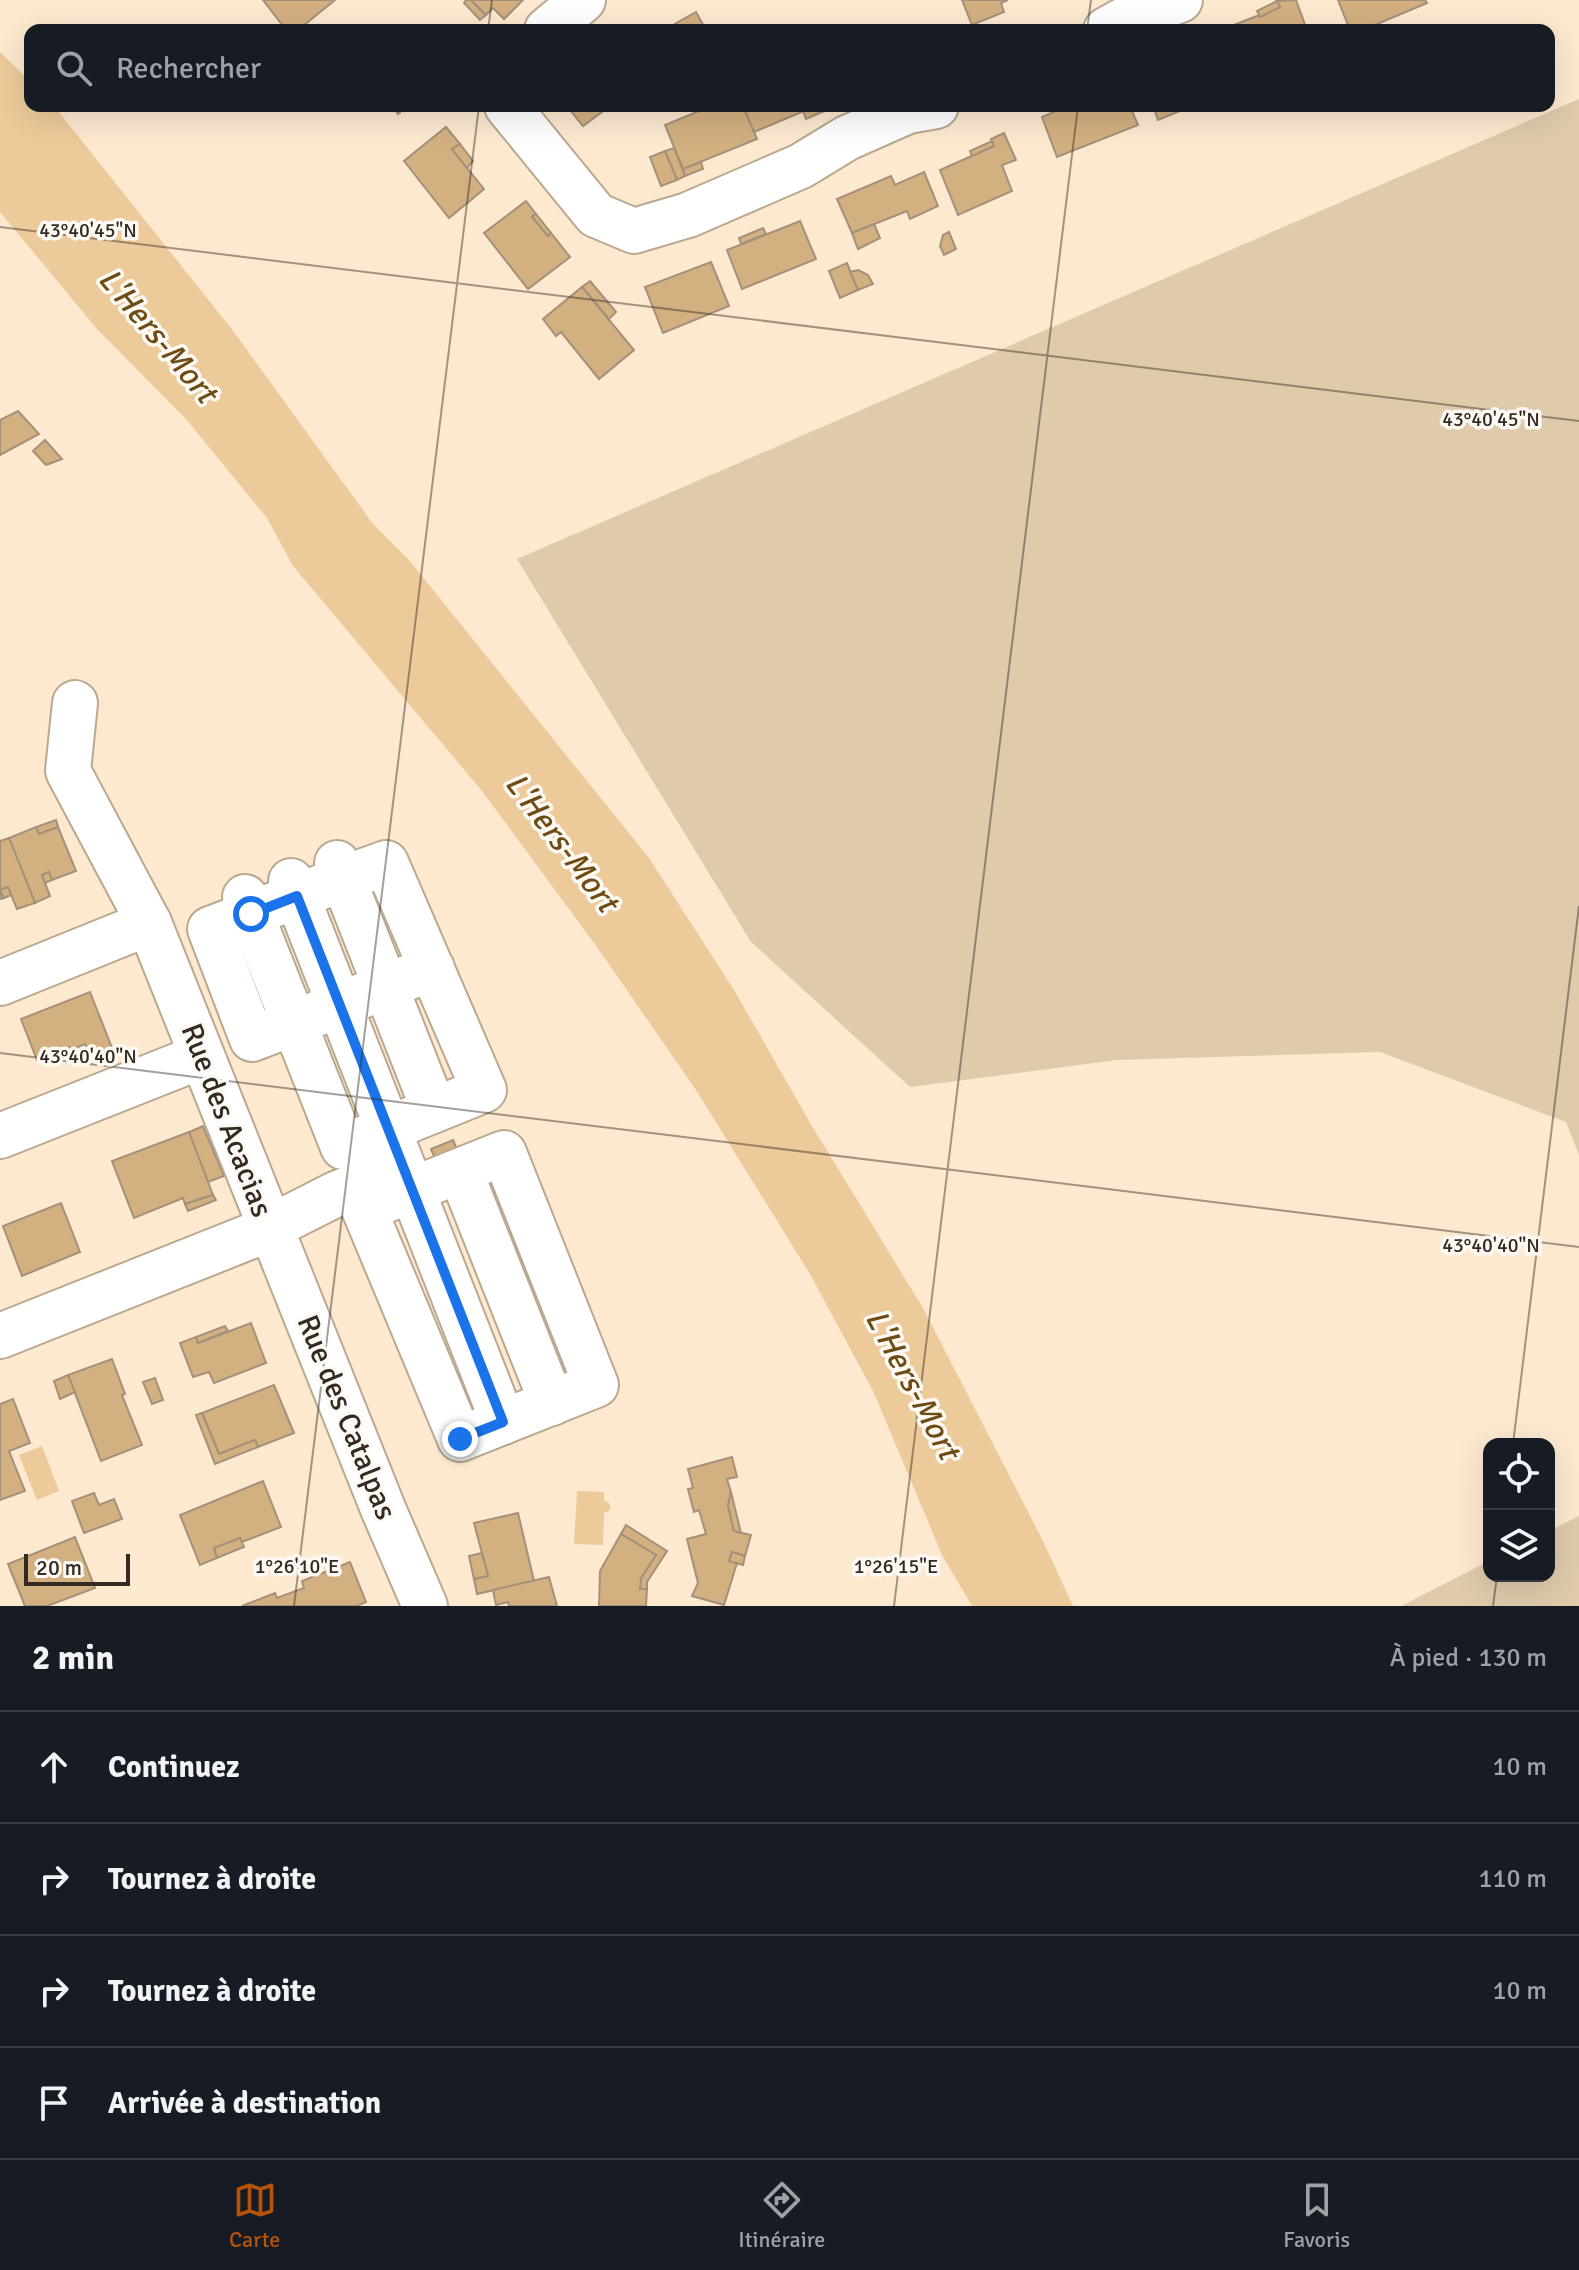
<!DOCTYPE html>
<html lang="fr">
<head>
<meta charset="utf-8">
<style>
  body { margin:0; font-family:Signika,sans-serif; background:#20242c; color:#f1f3f6 }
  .controls { position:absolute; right:24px; bottom:24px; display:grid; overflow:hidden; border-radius:16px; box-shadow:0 8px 32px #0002 }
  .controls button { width:72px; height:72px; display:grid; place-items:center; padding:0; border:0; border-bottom:2px solid #363941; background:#171b24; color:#f1f3f6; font:40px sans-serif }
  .scale { position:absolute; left:24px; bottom:20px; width:106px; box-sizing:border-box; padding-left:8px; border:4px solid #332b22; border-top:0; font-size:22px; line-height:28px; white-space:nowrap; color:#332b22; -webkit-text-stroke:6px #fdf9f4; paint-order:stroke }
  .stop { position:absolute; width:24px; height:24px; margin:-18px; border:6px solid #1a73e8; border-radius:50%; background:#fff }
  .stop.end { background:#1a73e8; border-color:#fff; box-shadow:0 2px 8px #0008 }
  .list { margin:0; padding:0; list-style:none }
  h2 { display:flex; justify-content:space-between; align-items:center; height:104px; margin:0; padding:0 32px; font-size:34px }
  h2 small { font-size:26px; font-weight:400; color:#9ea1a6 }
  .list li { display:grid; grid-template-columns:52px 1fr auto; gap:24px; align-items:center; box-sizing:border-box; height:112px; padding:0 32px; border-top:2px solid #363941 }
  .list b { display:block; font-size:30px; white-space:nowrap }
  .list em { font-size:26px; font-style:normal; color:#9ea1a6 }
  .icon { flex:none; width:44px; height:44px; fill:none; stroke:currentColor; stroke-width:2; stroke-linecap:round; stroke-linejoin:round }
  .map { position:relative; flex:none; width:1579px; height:1606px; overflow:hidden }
  .search { position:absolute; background:#171b24; box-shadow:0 8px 32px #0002; left:24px; right:24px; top:24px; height:88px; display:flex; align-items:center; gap:20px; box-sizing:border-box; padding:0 28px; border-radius:16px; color:#9ea1a6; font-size:30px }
  .sheet { height:552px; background:#171b24 }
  nav { display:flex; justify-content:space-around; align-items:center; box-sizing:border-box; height:112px; border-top:2px solid #363941; background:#171b24; font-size:22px; color:#9ea1a6 }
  nav a { display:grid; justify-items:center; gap:4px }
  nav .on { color:#b45309 }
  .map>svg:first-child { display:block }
  .green { fill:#dfcaac }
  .water { fill:#edca99 }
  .building { fill:#d3b080; stroke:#a3917a; stroke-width:2 }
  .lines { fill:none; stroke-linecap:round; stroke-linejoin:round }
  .minor-casing { stroke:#baa890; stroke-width:48 }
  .minor { stroke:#fff; stroke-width:44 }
  .route { stroke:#1a73e8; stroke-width:10 }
  .ticks { fill:none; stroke:#332b22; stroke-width:2; stroke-opacity:0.45 }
  .labels { text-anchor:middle; stroke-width:7; stroke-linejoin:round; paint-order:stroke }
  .street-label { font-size:30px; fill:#332b22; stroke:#fdf9f4 }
  .water-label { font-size:32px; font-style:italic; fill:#6f4c14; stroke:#fdf9f4 }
  .ticks-label { font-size:20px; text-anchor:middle; fill:#332b22; stroke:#fdf9f4; stroke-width:7; stroke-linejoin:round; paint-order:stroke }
</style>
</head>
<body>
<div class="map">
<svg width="1579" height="1606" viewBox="0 0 1579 1606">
  <rect width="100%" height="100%" fill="#fce9d0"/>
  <g class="green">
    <path d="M1579 99V1155L1566 1122 1380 1052 1117 1060 910 1087 751 942 517 559Z"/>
    <path d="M1579 1516V1606H1401L1489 1561V1576H1549V1531Z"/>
  </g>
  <g class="water">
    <path d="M0 52 30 81V106H54L234 332 373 524 409 560 649 858 734 990 812 1126 923 1308 1043 1541 1073 1606H972L942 1555 874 1393 810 1274 696 1090 597 947 482 791 293 566 267 518 185 418 97 329 0 212Z"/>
    <path d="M42 1446 59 1491 37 1500 19 1455Z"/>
    <path d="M577 1491 604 1492V1500L610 1504V1510L604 1513 603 1545 574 1544Z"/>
  </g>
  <g class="building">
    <path d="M263 0H335L298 30H286Z"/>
    <path d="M466 0H471L486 15 480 20 464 3Z"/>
    <path d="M471 0H523L504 19 493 8 486 15Z"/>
    <path d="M962 0H1008L1001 3 1004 12 972 25Z"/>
    <path d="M1296 0 1307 30H1233L1231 26 1280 7 1277 1Z"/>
    <path d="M1338 0H1425L1427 3 1363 30H1350Z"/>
    <path d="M1277 1 1280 7 1260 17 1257 11Z"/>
    <path d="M696 12 706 30H675L673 25Z"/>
    <path d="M392 106H407L398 114Z"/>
    <path d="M567 106H610L583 126Z"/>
    <path d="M711 106H743L757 139 683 169 665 125Z"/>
    <path d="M743 106H816L754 132Z"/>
    <path d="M816 106H836L806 119 803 111Z"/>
    <path d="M1067 106H1130L1138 125 1057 157 1042 117Z"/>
    <path d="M1153 106H1192L1158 120Z"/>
    <path d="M446 127 460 144 452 149 484 189 449 218 404 161Z"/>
    <path d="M1004 133 1016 160 1002 165 1012 191 958 215 940 170 994 146 991 139Z"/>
    <path d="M992 141 994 146 972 156 970 151Z"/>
    <path d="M460 144 473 161 467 168 452 149Z"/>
    <path d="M674 148 685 176 677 180 665 151Z"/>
    <path d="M665 151 677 180 661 186 650 157Z"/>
    <path d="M701 162 703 169 685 176 683 169Z"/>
    <path d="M924 172 938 206 910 219 907 211 852 233 837 199 891 176 895 185Z"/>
    <path d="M526 201 536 214 532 217 548 236 551 233 570 257 528 289 484 233Z"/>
    <path d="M536 214 551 233 548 236 532 217Z"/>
    <path d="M800 221 816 259 742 289 727 250Z"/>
    <path d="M874 224 880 238 858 249 852 233Z"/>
    <path d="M763 228 766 234 741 244 739 238Z"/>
    <path d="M949 232 956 249 944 255 940 246 943 235Z"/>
    <path d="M711 262 729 306 663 333 645 287Z"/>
    <path d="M847 263 858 290 840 298 829 271Z"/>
    <path d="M858 270 868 275 873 284 858 290 850 272Z"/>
    <path d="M590 281 616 312 609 319 582 287Z"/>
    <path d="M582 287 634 350 599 379 561 332 556 336 543 319Z"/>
    <path d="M18 411 39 434 0 455V420Z"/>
    <path d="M45 440 62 459 46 465 33 451Z"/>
    <path d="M56 820 58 827 39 834 36 827Z"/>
    <path d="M36 827 39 834 58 827 76 871 52 880 49 872 42 875 50 896 35 903 9 838Z"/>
    <path d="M9 838 35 903 17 909 8 887 0 890 4 898 0 899V841Z"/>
    <path d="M49 872 52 880 45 883 42 875Z"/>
    <path d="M8 887 11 895 4 898 0 890Z"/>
    <path d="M90 992 112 1048 90 1057 85 1044 71 1050 70 1047 37 1060 21 1019Z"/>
    <path d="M203 1126 224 1176 208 1182 189 1132Z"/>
    <path d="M189 1132 213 1195 185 1204 183 1198 134 1218 112 1161Z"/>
    <path d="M453 1140 458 1152 436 1161 431 1149Z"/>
    <path d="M213 1195 216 1200 188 1211 185 1204Z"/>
    <path d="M61 1203 80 1252 22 1276 3 1226Z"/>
    <path d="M251 1323 266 1363 214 1383 209 1372 193 1377 180 1343 196 1337 198 1343Z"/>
    <path d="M225 1326 228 1331 198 1343 196 1337Z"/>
    <path d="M112 1359 125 1394 122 1395 142 1445 101 1461 68 1375Z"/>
    <path d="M68 1375 75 1392 60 1399 54 1381Z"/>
    <path d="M155 1378 163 1400 152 1404 143 1382Z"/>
    <path d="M274 1385 294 1433 258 1447 255 1440 219 1454 202 1413Z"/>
    <path d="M13 1399 30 1443 9 1451 25 1491 0 1500V1404Z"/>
    <path d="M202 1413 219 1454 255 1440 258 1447 215 1464 196 1415Z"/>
    <path d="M732 1457 737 1477 727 1479 731 1492 728 1506 734 1531 751 1535 745 1556 732 1552 729 1561 737 1563 724 1605 692 1596 698 1583 687 1539 706 1534 699 1510 694 1512 688 1489 693 1488 688 1469Z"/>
    <path d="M263 1481 281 1527 242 1542 240 1538 214 1548 217 1558 200 1565 180 1515Z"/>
    <path d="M731 1492 741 1533 734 1531 728 1506Z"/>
    <path d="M94 1493 99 1505 114 1499 122 1519 84 1533 72 1501Z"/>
    <path d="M518 1513 534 1581 477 1594 474 1579 488 1576 474 1523Z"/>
    <path d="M626 1525 667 1551 647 1582V1589H640L641 1578 656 1555 621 1534Z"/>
    <path d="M621 1534 656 1555 641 1578 640 1589H647L646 1606H599L600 1571Z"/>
    <path d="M75 1537 95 1588 47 1606H25L8 1564Z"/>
    <path d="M240 1538 244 1547 217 1558 214 1548Z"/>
    <path d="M732 1552 745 1556 743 1565 729 1561Z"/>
    <path d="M482 1553 488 1576 474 1579 469 1556Z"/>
    <path d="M350 1562 366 1602 357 1606H242L275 1593 277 1598 304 1588 302 1581Z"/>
    <path d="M549 1577 557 1606H509L508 1602 496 1605 493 1590Z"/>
  </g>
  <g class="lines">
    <g class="minor-casing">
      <g id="minor">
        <path d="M547 30 583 0"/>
        <path d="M1106 30 1122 21 1180 0"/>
        <path d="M507 106 596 215 634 231 688 215 801 166 847 138 908 111 936 106"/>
        <path d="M75 703 68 771 149 923 384 1511 425 1606"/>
        <path d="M337 863 434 1110"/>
        <path d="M291 881 503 1422"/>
        <path d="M245 897 251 914 343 1147 484 1090 386 863C328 884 269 907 210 929L252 1039C312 1016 372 992 432 968"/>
        <path d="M0 983 149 923"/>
        <path d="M0 1136 202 1056"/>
        <path d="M504 1153 596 1385 460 1439 364 1209Z"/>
        <path d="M460 1171 552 1403"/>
        <path d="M0 1336 259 1233 338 1193 392 1171"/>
      </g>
    </g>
    <use href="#minor" class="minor"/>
  </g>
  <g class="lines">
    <path class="route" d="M251 914 297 896 503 1422 460 1439"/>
  </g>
  <path class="ticks" d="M488 30 492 0M1087 30 1091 0M0 227 1579 421M0 1053 1579 1247M1513 1444 1579 906M294 1606 479 106M894 1606 1078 106M1493 1606 1497 1576"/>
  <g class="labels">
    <g class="street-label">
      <text transform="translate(227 1120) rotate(69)" y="10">Rue des Acacias</text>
      <text transform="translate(347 1417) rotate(68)" y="10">Rue des Catalpas</text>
    </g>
    <g class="water-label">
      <text transform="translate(158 335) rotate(50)" y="11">L'Hers-Mort</text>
      <text transform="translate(562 842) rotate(53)" y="11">L'Hers-Mort</text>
      <text transform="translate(913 1384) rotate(62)" y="11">L'Hers-Mort</text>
    </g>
  </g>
  <g class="ticks-label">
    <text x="88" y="237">43°40'45"N</text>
    <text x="1491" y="426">43°40'45"N</text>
    <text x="88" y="1063">43°40'40"N</text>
    <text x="1491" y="1252">43°40'40"N</text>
    <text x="297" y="1573">1°26'10"E</text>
    <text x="896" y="1573">1°26'15"E</text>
  </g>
</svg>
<div class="controls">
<button><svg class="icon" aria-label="locate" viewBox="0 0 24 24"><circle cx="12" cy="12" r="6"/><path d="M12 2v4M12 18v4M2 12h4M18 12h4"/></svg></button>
<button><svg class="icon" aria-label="layers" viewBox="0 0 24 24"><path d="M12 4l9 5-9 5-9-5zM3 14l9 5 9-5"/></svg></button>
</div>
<div class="scale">20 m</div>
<div class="stop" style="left:251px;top:914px"></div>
<div class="stop end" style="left:460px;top:1439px"></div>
<div class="search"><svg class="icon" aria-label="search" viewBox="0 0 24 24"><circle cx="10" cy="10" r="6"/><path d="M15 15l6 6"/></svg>Rechercher</div>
</div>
<section class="sheet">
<h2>2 min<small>À pied · 130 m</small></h2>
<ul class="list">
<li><svg class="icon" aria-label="ahead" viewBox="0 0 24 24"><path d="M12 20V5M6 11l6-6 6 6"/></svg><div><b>Continuez</b></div><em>10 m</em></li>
<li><svg class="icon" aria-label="right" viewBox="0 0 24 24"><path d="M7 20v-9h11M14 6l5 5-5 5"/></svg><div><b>Tournez à droite</b></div><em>110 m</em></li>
<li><svg class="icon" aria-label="right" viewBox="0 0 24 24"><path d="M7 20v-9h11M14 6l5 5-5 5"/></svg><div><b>Tournez à droite</b></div><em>10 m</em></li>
<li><svg class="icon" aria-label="arrive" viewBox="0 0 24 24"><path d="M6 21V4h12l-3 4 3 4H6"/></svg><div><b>Arrivée à destination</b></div></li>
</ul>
</section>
<nav>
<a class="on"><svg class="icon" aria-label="map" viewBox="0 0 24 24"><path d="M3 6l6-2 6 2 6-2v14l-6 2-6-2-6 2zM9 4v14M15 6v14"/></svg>Carte</a>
<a><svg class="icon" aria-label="directions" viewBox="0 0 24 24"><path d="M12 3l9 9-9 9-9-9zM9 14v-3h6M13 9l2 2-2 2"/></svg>Itinéraire</a>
<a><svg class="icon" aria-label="saved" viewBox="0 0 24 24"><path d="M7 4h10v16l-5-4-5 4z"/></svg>Favoris</a>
</nav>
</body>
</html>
